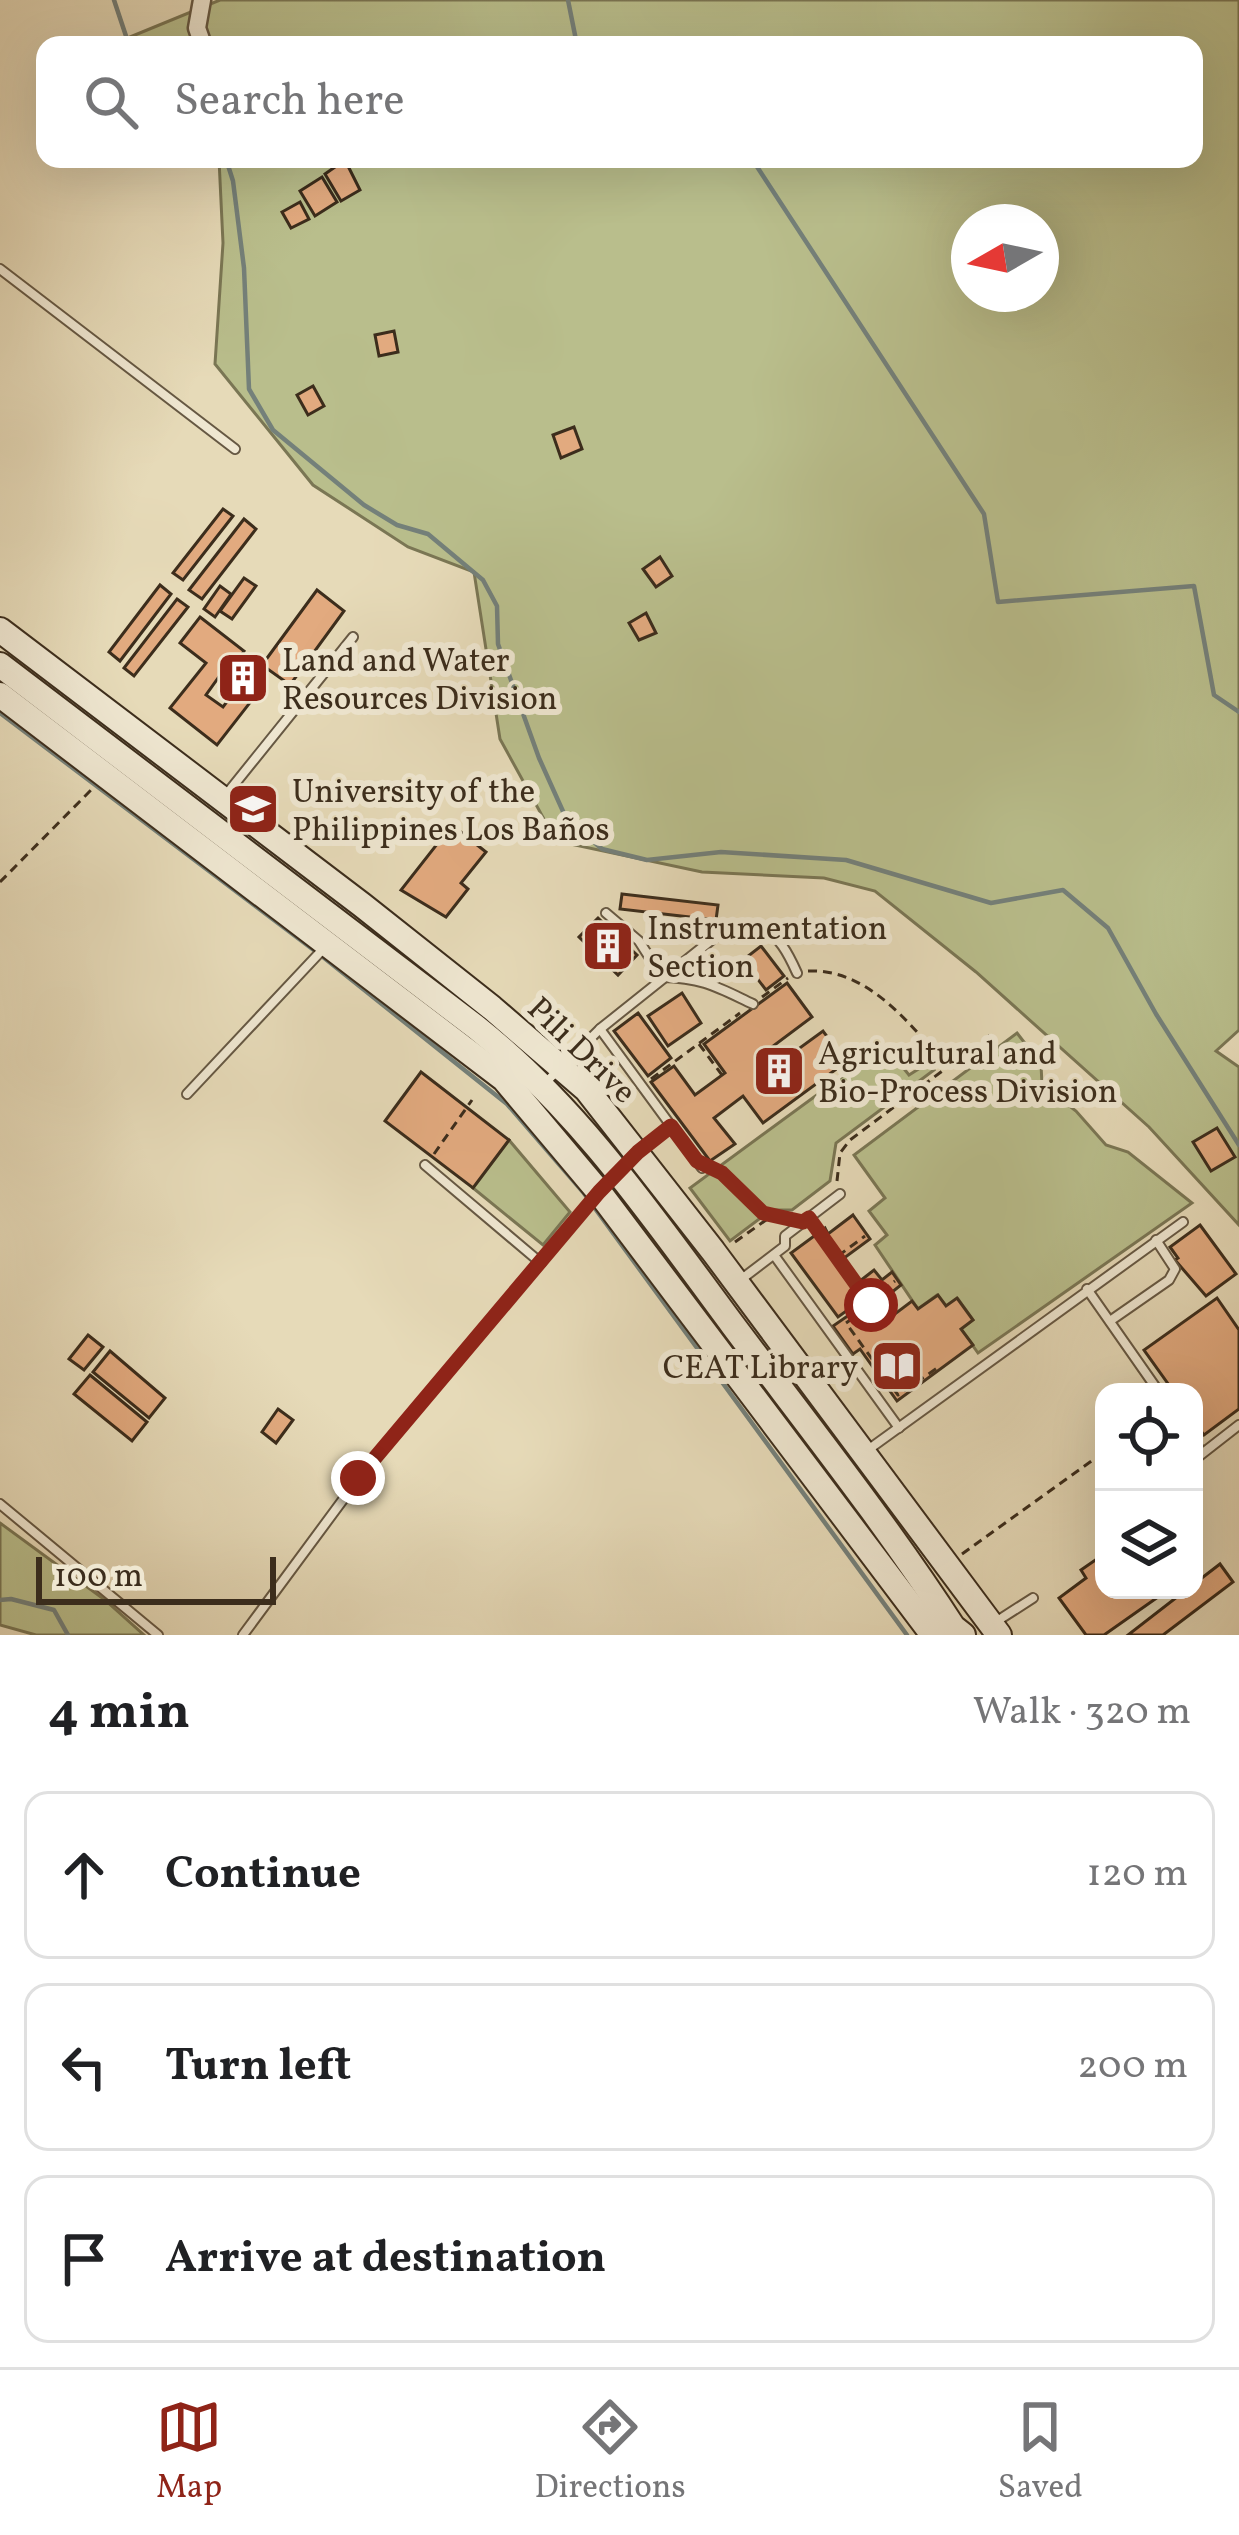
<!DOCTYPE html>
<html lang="en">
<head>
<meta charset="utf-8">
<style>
  body { margin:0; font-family:Vollkorn,serif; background:#f6f6f6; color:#202124 }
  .controls { position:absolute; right:36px; bottom:36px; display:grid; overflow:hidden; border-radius:24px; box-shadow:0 12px 48px #0002 }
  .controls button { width:108px; height:108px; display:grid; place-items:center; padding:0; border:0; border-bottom:3px solid #e0e0e0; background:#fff; color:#202124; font:60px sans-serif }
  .compass { position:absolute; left:951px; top:204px; width:108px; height:108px; border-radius:50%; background:#fff; box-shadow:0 12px 48px #0002; rotate:261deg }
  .scale { position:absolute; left:36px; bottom:30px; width:240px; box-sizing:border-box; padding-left:12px; border:6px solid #3c2d1c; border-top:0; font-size:33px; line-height:42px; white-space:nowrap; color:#3c2d1c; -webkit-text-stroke:9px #efe7d1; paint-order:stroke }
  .stop { position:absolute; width:36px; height:36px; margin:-27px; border:9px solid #8f2418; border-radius:50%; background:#fff }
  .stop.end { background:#8f2418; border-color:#fff; box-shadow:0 3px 12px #0008 }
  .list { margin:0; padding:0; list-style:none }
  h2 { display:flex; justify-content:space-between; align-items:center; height:156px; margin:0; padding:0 48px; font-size:51px }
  h2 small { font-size:39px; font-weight:400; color:#757577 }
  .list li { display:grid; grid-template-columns:78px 1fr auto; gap:36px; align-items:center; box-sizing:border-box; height:168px; margin:0 24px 24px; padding:0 24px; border:3px solid #e0e0e0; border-radius:24px }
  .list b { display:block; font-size:45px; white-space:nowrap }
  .list em { font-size:39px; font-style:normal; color:#757577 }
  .icon { flex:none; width:66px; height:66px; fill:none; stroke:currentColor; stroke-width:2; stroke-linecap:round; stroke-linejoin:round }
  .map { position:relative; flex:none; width:1239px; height:1635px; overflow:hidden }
  .search { position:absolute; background:#fff; box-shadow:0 12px 48px #0002; left:36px; right:36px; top:36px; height:132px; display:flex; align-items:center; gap:30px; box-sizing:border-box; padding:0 42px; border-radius:24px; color:#757577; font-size:45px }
  .sheet { height:732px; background:#fff }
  nav { display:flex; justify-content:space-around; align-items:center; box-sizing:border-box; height:168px; border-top:3px solid #e0e0e0; background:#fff; font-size:33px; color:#757577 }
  nav a { display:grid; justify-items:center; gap:6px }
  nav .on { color:#8f2418 }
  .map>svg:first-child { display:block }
  .green { fill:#b9be8c; stroke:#7a7654; stroke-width:3; fill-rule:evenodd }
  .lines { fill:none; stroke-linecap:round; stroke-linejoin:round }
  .stream { stroke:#74807a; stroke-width:4.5 }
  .building { fill:#e2aa7f; stroke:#3c2d1c; stroke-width:3; fill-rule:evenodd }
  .lane-casing { stroke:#665843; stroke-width:12 }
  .street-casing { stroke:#665843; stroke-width:21 }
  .secondary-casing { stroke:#3c2d1c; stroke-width:28 }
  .path { stroke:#3c2d1c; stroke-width:3; stroke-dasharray:9 6; stroke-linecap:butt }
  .lane { stroke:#efe7d1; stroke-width:8 }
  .street { stroke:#efe7d1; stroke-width:16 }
  .secondary { stroke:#efe7d1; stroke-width:24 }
  .route { stroke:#8f2418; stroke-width:15 }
  .labels { text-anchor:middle; stroke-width:12; stroke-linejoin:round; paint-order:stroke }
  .poi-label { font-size:33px; fill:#3c2d1c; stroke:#efe7d1; text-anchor:start }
  .street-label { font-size:33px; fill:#3c2d1c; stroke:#efe7d1 }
</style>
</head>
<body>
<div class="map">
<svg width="1239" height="1635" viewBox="0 0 1239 1635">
  <rect width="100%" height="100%" fill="#e6dab8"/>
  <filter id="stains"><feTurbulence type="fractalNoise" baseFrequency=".00167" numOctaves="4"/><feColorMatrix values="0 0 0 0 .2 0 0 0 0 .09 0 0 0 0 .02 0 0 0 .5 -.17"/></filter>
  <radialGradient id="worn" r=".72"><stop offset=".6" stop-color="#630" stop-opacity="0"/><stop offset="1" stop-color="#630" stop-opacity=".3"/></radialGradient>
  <g class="green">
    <path d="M220 0H1239V1030L1216 1051 1239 1067V1225L1149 1127 976 972 875 891 824 878 702 872 556 841 500 739 474 572 408 547 313 485 215 364 223 243 219 159H1194V45L113 44ZM969 222H1041V294H969Z"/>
    <path d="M1017 1033 1041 1064 1042 1085 1076 1111 1106 1145 1128 1152 1192 1203 978 1353 961 1329 973 1320 958 1299 946 1306 937 1295 918 1309 875 1245 887 1235 869 1211 885 1198 854 1155Z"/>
    <path d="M885 1045 909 1075 928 1063 934 1070 836 1143 830 1181 792 1210H771L730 1241 690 1188Z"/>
    <path d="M509 1140 570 1212 543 1245 473 1188Z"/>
    <path d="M0 1523 105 1600 144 1635H36L0 1625Z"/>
  </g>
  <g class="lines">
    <g class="stream">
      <path d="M114 0 129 45"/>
      <path d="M568 0 577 45"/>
      <path d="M226 159 233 181 244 268 249 389 273 430 364 505 397 525 428 534 483 580 497 606 498 644 539 758 566 818 602 849 647 860 721 852 846 860 991 903 1063 890 1108 928 1156 1014 1239 1145"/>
      <path d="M752 159 984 514 998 602 1194 586 1214 695 1239 712"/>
      <path d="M0 713 323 957 507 1104 583 1192 907 1635"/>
      <path d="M0 1600 11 1599 54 1610 68 1635"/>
    </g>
  </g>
  <g class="building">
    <path d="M345 160 360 190 341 201 325 174Z"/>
    <path d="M322 177 337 202 315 216 300 191Z"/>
    <path d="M300 202 309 219 291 228 282 212Z"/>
    <path d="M394 331 398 352 379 356 375 335Z"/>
    <path d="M313 386 324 406 308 415 297 395Z"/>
    <path d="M574 427 582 449 561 458 553 435Z"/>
    <path d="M223 509 233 516 183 580 173 573Z"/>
    <path d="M244 519 256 529 202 599 189 590Z"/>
    <path d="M660 557 672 576 656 587 643 569Z"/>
    <path d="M244 578 256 586 232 619 220 611Z"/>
    <path d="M160 585 171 594 120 661 109 652Z"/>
    <path d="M220 586 231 594 215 617 204 609Z"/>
    <path d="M317 590 344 611 290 685 262 665Z"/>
    <path d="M177 599 188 607 134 676 124 668Z"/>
    <path d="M646 613 656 633 639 640 629 623Z"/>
    <path d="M200 617 244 651 238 660 266 682 217 745 170 708 206 663 180 643ZM221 674 238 687 223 707 206 695Z"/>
    <path d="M452 825 486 852 461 883 468 889 446 917 401 890Z"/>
    <path d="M622 894 718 905 716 920 620 909Z"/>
    <path d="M598 918 637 955 618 975 579 937Z"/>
    <path d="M761 946 784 976 766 990 743 960Z"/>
    <path d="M787 983 812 1017 761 1055 771 1069 823 1031 846 1062 763 1123 743 1096 714 1118 735 1144 710 1161 651 1082 674 1066 695 1095 725 1073 704 1044Z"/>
    <path d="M682 993 701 1023 668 1046 648 1016Z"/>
    <path d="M638 1013 671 1058 648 1076 614 1031Z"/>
    <path d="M421 1072 509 1140 473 1188 385 1121Z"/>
    <path d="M1217 1128 1235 1157 1211 1171 1193 1142Z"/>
    <path d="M853 1215 870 1239 844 1258 860 1281 874 1270 882 1280 892 1272 901 1285 872 1308 883 1323 912 1301 918 1309 938 1295 946 1306 957 1298 973 1320 961 1329 973 1345 897 1401 860 1349 853 1354 833 1326 852 1313 849 1309 838 1317 791 1253 825 1228 828 1234Z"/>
    <path d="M1200 1225 1236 1274 1206 1296 1175 1260 1178 1258 1170 1247Z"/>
    <path d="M1217 1298 1239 1330V1409L1204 1435 1194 1421V1392H1174L1144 1350Z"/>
    <path d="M88 1335 103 1347 84 1370 69 1359Z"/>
    <path d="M110 1351 165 1398 149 1418 93 1372Z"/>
    <path d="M90 1375 147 1422 132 1441 74 1394Z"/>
    <path d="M278 1409 293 1420 276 1443 262 1432Z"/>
    <path d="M1104 1554V1590H1168L1104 1635H1086L1059 1598 1086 1578 1081 1570Z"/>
    <path d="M1220 1564 1233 1582 1163 1635H1128L1186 1590H1194V1584Z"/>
  </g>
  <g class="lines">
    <g class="lane-casing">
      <g id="lane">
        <path d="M0 269 235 449"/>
        <path d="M225 796 353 637"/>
        <path d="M606 913 639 941 662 977C704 978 717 987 753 1004"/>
        <path d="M600 1029 702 1168"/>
        <path d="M543 1085 600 1029 714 938C762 918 777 928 797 973"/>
        <path d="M187 1094 325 947"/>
        <path d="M638 1151 671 1126"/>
        <path d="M425 1165 541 1263"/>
        <path d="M774 1255 899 1428"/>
        <path d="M739 1281 785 1246V1236L840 1194"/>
        <path d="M1087 1289 1159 1392"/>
        <path d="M1110 1321 1169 1280 1175 1269 1156 1240"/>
        <path d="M1194 1441 1202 1453"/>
        <path d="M865 1452 1183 1222"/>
        <path d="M1194 1460 1239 1425"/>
        <path d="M0 1504 158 1635"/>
        <path d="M994 1623 1033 1598"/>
        <path d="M243 1635 359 1478 614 1174"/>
      </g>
    </g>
    <g class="street-casing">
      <path id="street" d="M202 0 197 28 203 45"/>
    </g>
    <g class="secondary-casing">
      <g id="secondary">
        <path d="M0 630 362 905 492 1008 587 1090 713 1251 999 1635"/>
        <path d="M0 665 477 1028C580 1110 654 1219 732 1324 807 1424 885 1522 953 1627L963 1635"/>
        <path d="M0 695 504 1079 599 1192 933 1635"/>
      </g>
    </g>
    <g class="path">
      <path d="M0 882 92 789"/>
      <path d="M808 971C868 968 913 1026 947 1068"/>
      <path d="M762 997 788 978"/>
      <path d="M699 1044 722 1075"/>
      <path d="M651 1079 740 1013"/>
      <path d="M434 1154 472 1100"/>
      <path d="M715 1169 755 1207 773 1218"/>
      <path d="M837 1181 840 1153 850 1140 993 1033"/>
      <path d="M814 1225 871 1305 846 1323 898 1395 940 1366"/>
      <path d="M735 1242 766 1220 790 1218"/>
      <path d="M838 1256 865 1236"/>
      <path d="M870 1300 895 1281"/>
      <path d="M962 1554 1104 1452"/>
    </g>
    <use href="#lane" class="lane"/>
    <use href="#street" class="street"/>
    <use href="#secondary" class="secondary"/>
  </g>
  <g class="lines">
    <path class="route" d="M358 1478 599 1192 638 1152 671 1126 697 1161 722 1173 763 1213 803 1222 809 1218 871 1305"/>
  </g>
  <defs>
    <g id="building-square" transform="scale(2.7)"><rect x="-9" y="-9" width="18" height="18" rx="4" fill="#8f2418" stroke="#efe7d1"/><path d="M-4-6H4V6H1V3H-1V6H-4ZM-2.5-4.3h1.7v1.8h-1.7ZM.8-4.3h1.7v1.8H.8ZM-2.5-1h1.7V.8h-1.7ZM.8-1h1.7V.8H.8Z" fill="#fff"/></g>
    <g id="university-square" transform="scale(2.7)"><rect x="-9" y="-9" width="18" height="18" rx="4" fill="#8f2418" stroke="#efe7d1"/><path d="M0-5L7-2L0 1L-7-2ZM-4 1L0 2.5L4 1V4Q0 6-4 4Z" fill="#fff"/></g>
    <g id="library-square" transform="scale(2.7)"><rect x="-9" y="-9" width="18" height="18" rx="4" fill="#8f2418" stroke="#efe7d1"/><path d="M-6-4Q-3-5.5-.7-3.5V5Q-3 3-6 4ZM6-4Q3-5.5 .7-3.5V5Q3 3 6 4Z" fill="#fff"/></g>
  </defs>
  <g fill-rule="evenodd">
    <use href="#building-square" x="243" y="678"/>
    <use href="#university-square" x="253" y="809"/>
    <use href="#building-square" x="608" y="946"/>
    <use href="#building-square" x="779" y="1071"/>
    <use href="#library-square" x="897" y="1366"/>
  </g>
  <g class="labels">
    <g class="poi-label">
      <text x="282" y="671">Land and Water<tspan x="282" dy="38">Resources Division</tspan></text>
      <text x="292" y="802">University of the<tspan x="292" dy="38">Philippines Los Baños</tspan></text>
      <text x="647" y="939">Instrumentation<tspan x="647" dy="38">Section</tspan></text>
      <text x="818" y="1064">Agricultural and<tspan x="818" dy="38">Bio-Process Division</tspan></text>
      <text x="858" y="1378" text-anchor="end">CEAT Library</text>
    </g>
    <g class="street-label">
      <text transform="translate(583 1049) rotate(44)" y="12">Pili Drive</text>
    </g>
  </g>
  <rect width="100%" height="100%" filter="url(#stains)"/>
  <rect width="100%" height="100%" fill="url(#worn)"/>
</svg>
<div class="controls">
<button><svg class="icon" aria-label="locate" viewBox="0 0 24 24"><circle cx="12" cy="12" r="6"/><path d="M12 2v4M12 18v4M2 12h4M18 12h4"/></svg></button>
<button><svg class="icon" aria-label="layers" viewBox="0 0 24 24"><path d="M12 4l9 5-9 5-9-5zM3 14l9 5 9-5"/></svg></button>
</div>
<svg class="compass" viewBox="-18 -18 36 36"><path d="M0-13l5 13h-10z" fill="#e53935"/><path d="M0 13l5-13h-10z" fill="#757577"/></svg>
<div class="scale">100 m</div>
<div class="stop" style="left:871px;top:1305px"></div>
<div class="stop end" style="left:358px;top:1478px"></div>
<div class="search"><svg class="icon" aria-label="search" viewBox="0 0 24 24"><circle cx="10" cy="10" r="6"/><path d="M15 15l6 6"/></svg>Search here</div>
</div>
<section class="sheet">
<h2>4 min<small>Walk · 320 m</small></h2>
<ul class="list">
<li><svg class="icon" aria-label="ahead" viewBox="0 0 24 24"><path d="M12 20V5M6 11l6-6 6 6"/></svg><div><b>Continue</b></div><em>120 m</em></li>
<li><svg class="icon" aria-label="left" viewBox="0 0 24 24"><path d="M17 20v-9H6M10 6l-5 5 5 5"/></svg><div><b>Turn left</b></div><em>200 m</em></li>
<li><svg class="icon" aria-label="arrive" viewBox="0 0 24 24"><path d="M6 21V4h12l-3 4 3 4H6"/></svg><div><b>Arrive at destination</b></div></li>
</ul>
</section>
<nav>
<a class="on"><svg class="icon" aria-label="map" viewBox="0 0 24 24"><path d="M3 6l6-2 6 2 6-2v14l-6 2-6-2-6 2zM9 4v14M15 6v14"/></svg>Map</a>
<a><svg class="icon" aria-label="directions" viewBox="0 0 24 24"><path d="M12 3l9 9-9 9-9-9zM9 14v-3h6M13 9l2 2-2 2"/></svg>Directions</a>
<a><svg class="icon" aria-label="saved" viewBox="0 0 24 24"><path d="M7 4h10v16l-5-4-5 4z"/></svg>Saved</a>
</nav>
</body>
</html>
